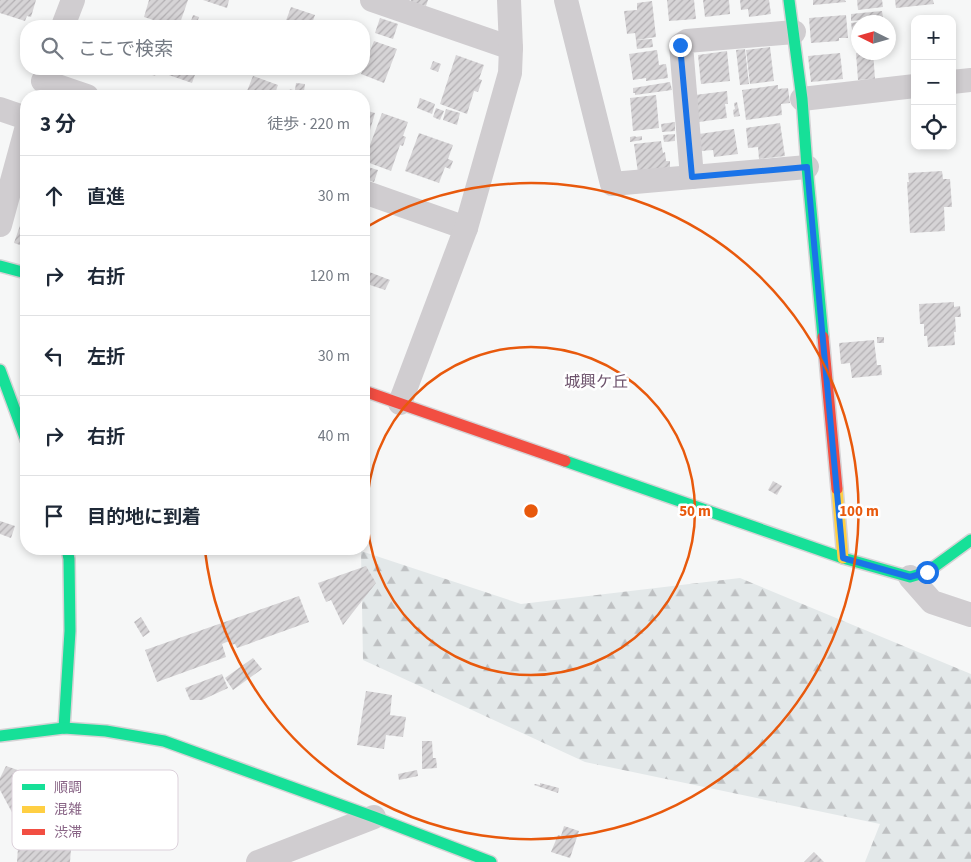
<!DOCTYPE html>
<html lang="ja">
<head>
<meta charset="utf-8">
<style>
  body { margin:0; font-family:"Source Sans 3","Noto Sans JP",sans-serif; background:#f2f2f3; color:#1f2937 }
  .controls { position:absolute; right:15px; top:15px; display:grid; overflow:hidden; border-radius:10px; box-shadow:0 2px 8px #0003 }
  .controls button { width:45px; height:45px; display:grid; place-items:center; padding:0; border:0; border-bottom:1px solid #e0e1e3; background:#fff; color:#1f2937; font:25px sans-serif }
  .compass { position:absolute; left:851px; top:15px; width:45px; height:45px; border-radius:50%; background:#fff; box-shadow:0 2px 8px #0003; rotate:275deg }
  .stop { position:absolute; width:15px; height:15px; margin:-11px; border:4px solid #1a73e8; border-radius:50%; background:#fff }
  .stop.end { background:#1a73e8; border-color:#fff; box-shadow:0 1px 5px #0008 }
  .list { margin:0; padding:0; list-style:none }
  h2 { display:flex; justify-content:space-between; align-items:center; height:65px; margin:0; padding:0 20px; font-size:21px }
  h2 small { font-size:16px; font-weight:400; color:#747a83 }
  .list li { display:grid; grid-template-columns:32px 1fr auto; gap:15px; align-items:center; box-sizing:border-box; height:80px; padding:0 20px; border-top:1px solid #e0e1e3 }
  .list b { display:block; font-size:19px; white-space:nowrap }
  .list em { font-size:16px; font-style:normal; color:#747a83 }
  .icon { flex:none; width:28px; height:28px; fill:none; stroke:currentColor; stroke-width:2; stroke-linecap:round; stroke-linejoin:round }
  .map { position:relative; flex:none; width:971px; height:862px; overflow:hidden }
  .search { position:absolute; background:#fff; box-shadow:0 2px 8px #0003; left:20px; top:20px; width:350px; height:55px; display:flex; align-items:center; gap:12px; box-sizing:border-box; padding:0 18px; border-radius:20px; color:#747a83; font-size:19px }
  .panel { position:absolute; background:#fff; box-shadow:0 2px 8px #0003; left:20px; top:90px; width:350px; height:465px; border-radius:20px }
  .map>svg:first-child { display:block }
  .forest { fill:url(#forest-firs) }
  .building { fill:url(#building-hatch) }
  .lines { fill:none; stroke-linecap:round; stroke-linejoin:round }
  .fast-casing { stroke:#d5d3d5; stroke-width:14 }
  .slow-casing { stroke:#d5d3d5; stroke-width:14 }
  .jam-casing { stroke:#d5d3d5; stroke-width:14 }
  .street { stroke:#d0cdd0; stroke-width:24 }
  .fast { stroke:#16e098; stroke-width:11 }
  .slow { stroke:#ffcf43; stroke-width:11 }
  .jam { stroke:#f24e42; stroke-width:11 }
  .route { stroke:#1a73e8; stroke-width:6 }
  .ring { fill:none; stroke:#e8590c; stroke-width:2.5 }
  .labels { text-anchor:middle; stroke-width:5; stroke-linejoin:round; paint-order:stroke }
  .neighbourhood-label { font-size:16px; fill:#6d536c; stroke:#fff }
  .key { fill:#fff; stroke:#dcd1db; stroke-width:1 }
  .key-label { font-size:14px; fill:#896586 }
  .centre { fill:#e8590c; stroke:#fff; stroke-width:2.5 }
  .ring-label { font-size:15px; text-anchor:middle; font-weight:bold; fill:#e8590c; stroke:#fff; stroke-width:5; stroke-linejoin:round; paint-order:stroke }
</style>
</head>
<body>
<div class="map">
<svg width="971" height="862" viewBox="0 0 971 862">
  <defs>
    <pattern id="forest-firs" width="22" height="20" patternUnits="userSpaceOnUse" patternTransform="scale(1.25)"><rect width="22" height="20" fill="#e3e8e9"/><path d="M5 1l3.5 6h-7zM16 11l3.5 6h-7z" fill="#bec0c2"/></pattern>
    <pattern id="building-hatch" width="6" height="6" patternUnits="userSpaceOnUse" patternTransform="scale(1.25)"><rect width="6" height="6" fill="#d6d4d6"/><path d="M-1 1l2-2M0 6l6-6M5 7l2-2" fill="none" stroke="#b3b0b3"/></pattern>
  </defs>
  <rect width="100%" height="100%" fill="#f6f7f7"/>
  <path class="forest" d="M361 551 521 604 740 578 971 674V862H865L880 824 585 762 363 660Z"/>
  <g class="building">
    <path d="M0 0H36L31 17 27 16 25 21 0 13Z"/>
    <path d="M149 0H188L179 26H172L144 17Z"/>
    <path d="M203 0H229L227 8Z"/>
    <path d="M411 0H428L426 6 411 2Z"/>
    <path d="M667 0H694L696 19 669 21Z"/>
    <path d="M703 0H729L730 14 705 17Z"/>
    <path d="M740 0H769L771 14 749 17 748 9 741 10Z"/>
    <path d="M813 0H845L846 2 813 5Z"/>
    <path d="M857 0H882L883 7 858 10Z"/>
    <path d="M895 0H933L934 4 896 8Z"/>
    <path d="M652 1 656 37 636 40 635 33 627 34 624 11 637 10V3Z"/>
    <path d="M291 7 315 15 311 26H284Z"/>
    <path d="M882 11 883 18 851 21V14Z"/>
    <path d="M193 15 199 17 196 26 190 24Z"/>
    <path d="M846 15 848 38H839V41L811 43 809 18Z"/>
    <path d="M380 18 398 24 393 39 375 33Z"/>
    <path d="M858 22V50H855L851 23Z"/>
    <path d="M652 39 653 47 637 49 636 40Z"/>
    <path d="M374 41 397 49 384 83 361 74Z"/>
    <path d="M770 47 774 81 750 84 746 50Z"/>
    <path d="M745 49 749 84 740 85 736 50Z"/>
    <path d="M657 50 659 65 666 64 668 78 646 81V78L633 80 629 54Z"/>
    <path d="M727 51 730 81 701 84 698 55Z"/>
    <path d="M863 52H873L875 79 858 80 856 53Z"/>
    <path d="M840 53 843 79 811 82 808 56Z"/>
    <path d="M456 55 484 65 479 79 482 80 478 92 474 91 467 114 440 104Z"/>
    <path d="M433 61 441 64 438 72 430 69Z"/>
    <path d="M135 69H197L192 83 157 71 155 76Z"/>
    <path d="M253 76 278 85 274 96H245Z"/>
    <path d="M670 82 672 90 635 95V93H633V88Z"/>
    <path d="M296 83 305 84 304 91 295 90Z"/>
    <path d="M778 85V89L788 88 790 103 781 104 782 115 746 120 742 90Z"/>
    <path d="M290 89 309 96H288Z"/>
    <path d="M727 91 728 104H725L727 118 699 122 695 95Z"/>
    <path d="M656 95 659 128 633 131 630 98Z"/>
    <path d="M420 98 435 104 432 114 417 108Z"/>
    <path d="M737 102 740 116 734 117 733 110 735 109 734 103Z"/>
    <path d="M436 108 444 111 440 120 433 117Z"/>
    <path d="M446 109 460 113 457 125 443 120Z"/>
    <path d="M364 110 375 113 368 137 364 135Z"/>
    <path d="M382 113 408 122 403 136 406 137 403 146 400 145 391 171 364 161Z"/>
    <path d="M675 122V131L662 132 661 124Z"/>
    <path d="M780 123 785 156 759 159 758 147 748 148 746 128Z"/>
    <path d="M734 129 738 154 714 157 713 150 701 151 699 134Z"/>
    <path d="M419 133 453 145 448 159 453 161 450 169 445 167 439 183 405 171Z"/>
    <path d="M675 134V141L664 142 663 135Z"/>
    <path d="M635 136 636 137 642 136V140L630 142V137Z"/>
    <path d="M661 141 663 153 665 152 666 161H670V167L638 173 634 144Z"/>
    <path d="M364 166 378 170 374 182 364 179Z"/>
    <path d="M942 171 943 179H950L952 207H944L945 231 910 233 907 182H909L908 173Z"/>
    <path d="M26 208V247L14 243Z"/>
    <path d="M364 270 390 280 385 290 364 283Z"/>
    <path d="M954 302V307L960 306 961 317H955L956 332H954L955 345 928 347 927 336H924V324H920L919 304Z"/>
    <rect x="877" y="337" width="7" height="6"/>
    <path d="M874 340 877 365H881L882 375 852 378 850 363 841 364 839 343Z"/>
    <path d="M773 481 782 486 777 495 768 490Z"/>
    <path d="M0 521 15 526 11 538 0 534Z"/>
    <path d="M366 566 376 583 343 625 331 600 326 602 318 583Z"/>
    <path d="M299 596 309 622 237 648 235 644 230 645 229 641 222 644 226 657 157 682 145 650Z"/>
    <path d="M141 617 150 632 143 637 134 622Z"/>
    <path d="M253 658 262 669 233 690 225 678Z"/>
    <path d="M222 674 228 688 202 700H190L185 688Z"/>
    <path d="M366 691 392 695 390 715 406 717 403 737 386 735 384 749 357 745Z"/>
    <path d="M422 741H432L433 758H436L437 768 422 769Z"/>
    <path d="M6 766 76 790 65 820 15 818 0 790V778Z"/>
    <path d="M417 770 418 776 399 780 398 774Z"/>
    <path d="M540 783 559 788 558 793 534 785 535 784 540 785Z"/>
    <path d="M20 820 73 823 70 862H17Z"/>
    <path d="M564 826 579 831 570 858 551 852 558 835 561 836Z"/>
    <path d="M814 852 824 862H804Z"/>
  </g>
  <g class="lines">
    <g class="fast-casing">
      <g id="fast">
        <path d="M789 0 802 99 807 167 823 337"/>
        <path d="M0 266 26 273"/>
        <path d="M0 370 26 440"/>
        <path d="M565 461 843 558 910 577 927 572 971 540"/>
        <path d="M64 728 70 631 69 559 67 549"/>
        <path d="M0 736 64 728 106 731 164 741 374 817 491 862"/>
      </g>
    </g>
    <g class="slow-casing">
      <path id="slow" d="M837 489 843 558"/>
    </g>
    <g class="jam-casing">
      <g id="jam">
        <path d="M823 337 837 489"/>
        <path d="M364 391 565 461"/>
      </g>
    </g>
    <g class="street">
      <path d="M372 0 511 48"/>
      <path d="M566 0 612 184 807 167"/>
      <path d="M63 26 73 0"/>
      <path d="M43 81 87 96"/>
      <path d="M952 82 971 80"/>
      <path d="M802 99 915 86"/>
      <path d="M0 109 26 118"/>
      <path d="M692 177 681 45 687 41 794 32"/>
      <path d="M364 192 466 228"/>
      <path d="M0 225 26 130"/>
      <path d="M400 403 466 228 510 73 511 48 509 0"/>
      <path d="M910 577 932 602 971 615"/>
      <path d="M258 862 374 817"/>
    </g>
    <use href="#fast" class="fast"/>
    <use href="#slow" class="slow"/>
    <use href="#jam" class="jam"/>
  </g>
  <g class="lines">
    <path class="route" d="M680 45 692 177 807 167 843 558 910 577 927 572"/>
  </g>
  <g class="ring">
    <circle cx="531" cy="511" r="164"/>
    <path d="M365 228A328 328 0 1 1 205 551"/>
  </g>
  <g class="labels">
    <g class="neighbourhood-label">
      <text x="596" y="387">城興ケ丘</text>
    </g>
  </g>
  <rect x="12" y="770" width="166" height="80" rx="8" class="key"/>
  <rect x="22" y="784" width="23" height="6" fill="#16e098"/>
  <rect x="22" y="806" width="23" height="7" fill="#ffcf43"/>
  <rect x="22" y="829" width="23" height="6" fill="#f24e42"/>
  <g class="key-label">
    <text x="54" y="792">順調</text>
    <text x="54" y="814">混雑</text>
    <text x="54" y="837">渋滞</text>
  </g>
  <circle cx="531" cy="511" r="8" class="centre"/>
  <g class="ring-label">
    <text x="695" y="516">50 m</text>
    <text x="859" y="516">100 m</text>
  </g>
</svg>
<div class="controls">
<button>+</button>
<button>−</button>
<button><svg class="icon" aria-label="locate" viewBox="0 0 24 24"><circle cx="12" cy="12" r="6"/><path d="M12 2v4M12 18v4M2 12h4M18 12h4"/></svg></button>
</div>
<svg class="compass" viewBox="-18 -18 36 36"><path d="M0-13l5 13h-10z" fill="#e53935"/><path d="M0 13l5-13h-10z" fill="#747a83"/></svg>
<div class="stop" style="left:927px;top:572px"></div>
<div class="stop end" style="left:680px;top:45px"></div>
<div class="search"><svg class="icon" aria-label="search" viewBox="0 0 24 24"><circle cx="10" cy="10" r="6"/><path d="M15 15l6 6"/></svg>ここで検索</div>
<section class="panel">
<h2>3 分<small>徒歩 · 220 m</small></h2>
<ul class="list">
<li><svg class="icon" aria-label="ahead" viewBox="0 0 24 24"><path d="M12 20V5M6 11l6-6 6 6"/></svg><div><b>直進</b></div><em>30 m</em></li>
<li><svg class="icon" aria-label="right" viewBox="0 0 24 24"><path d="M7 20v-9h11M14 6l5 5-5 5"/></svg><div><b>右折</b></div><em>120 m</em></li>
<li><svg class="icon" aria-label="left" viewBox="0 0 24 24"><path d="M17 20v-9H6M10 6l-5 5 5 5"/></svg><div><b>左折</b></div><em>30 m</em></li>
<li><svg class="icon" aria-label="right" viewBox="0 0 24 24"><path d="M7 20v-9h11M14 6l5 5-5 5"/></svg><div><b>右折</b></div><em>40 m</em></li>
<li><svg class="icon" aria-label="arrive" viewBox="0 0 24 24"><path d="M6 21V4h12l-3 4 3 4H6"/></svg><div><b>目的地に到着</b></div></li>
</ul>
</section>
</div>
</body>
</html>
